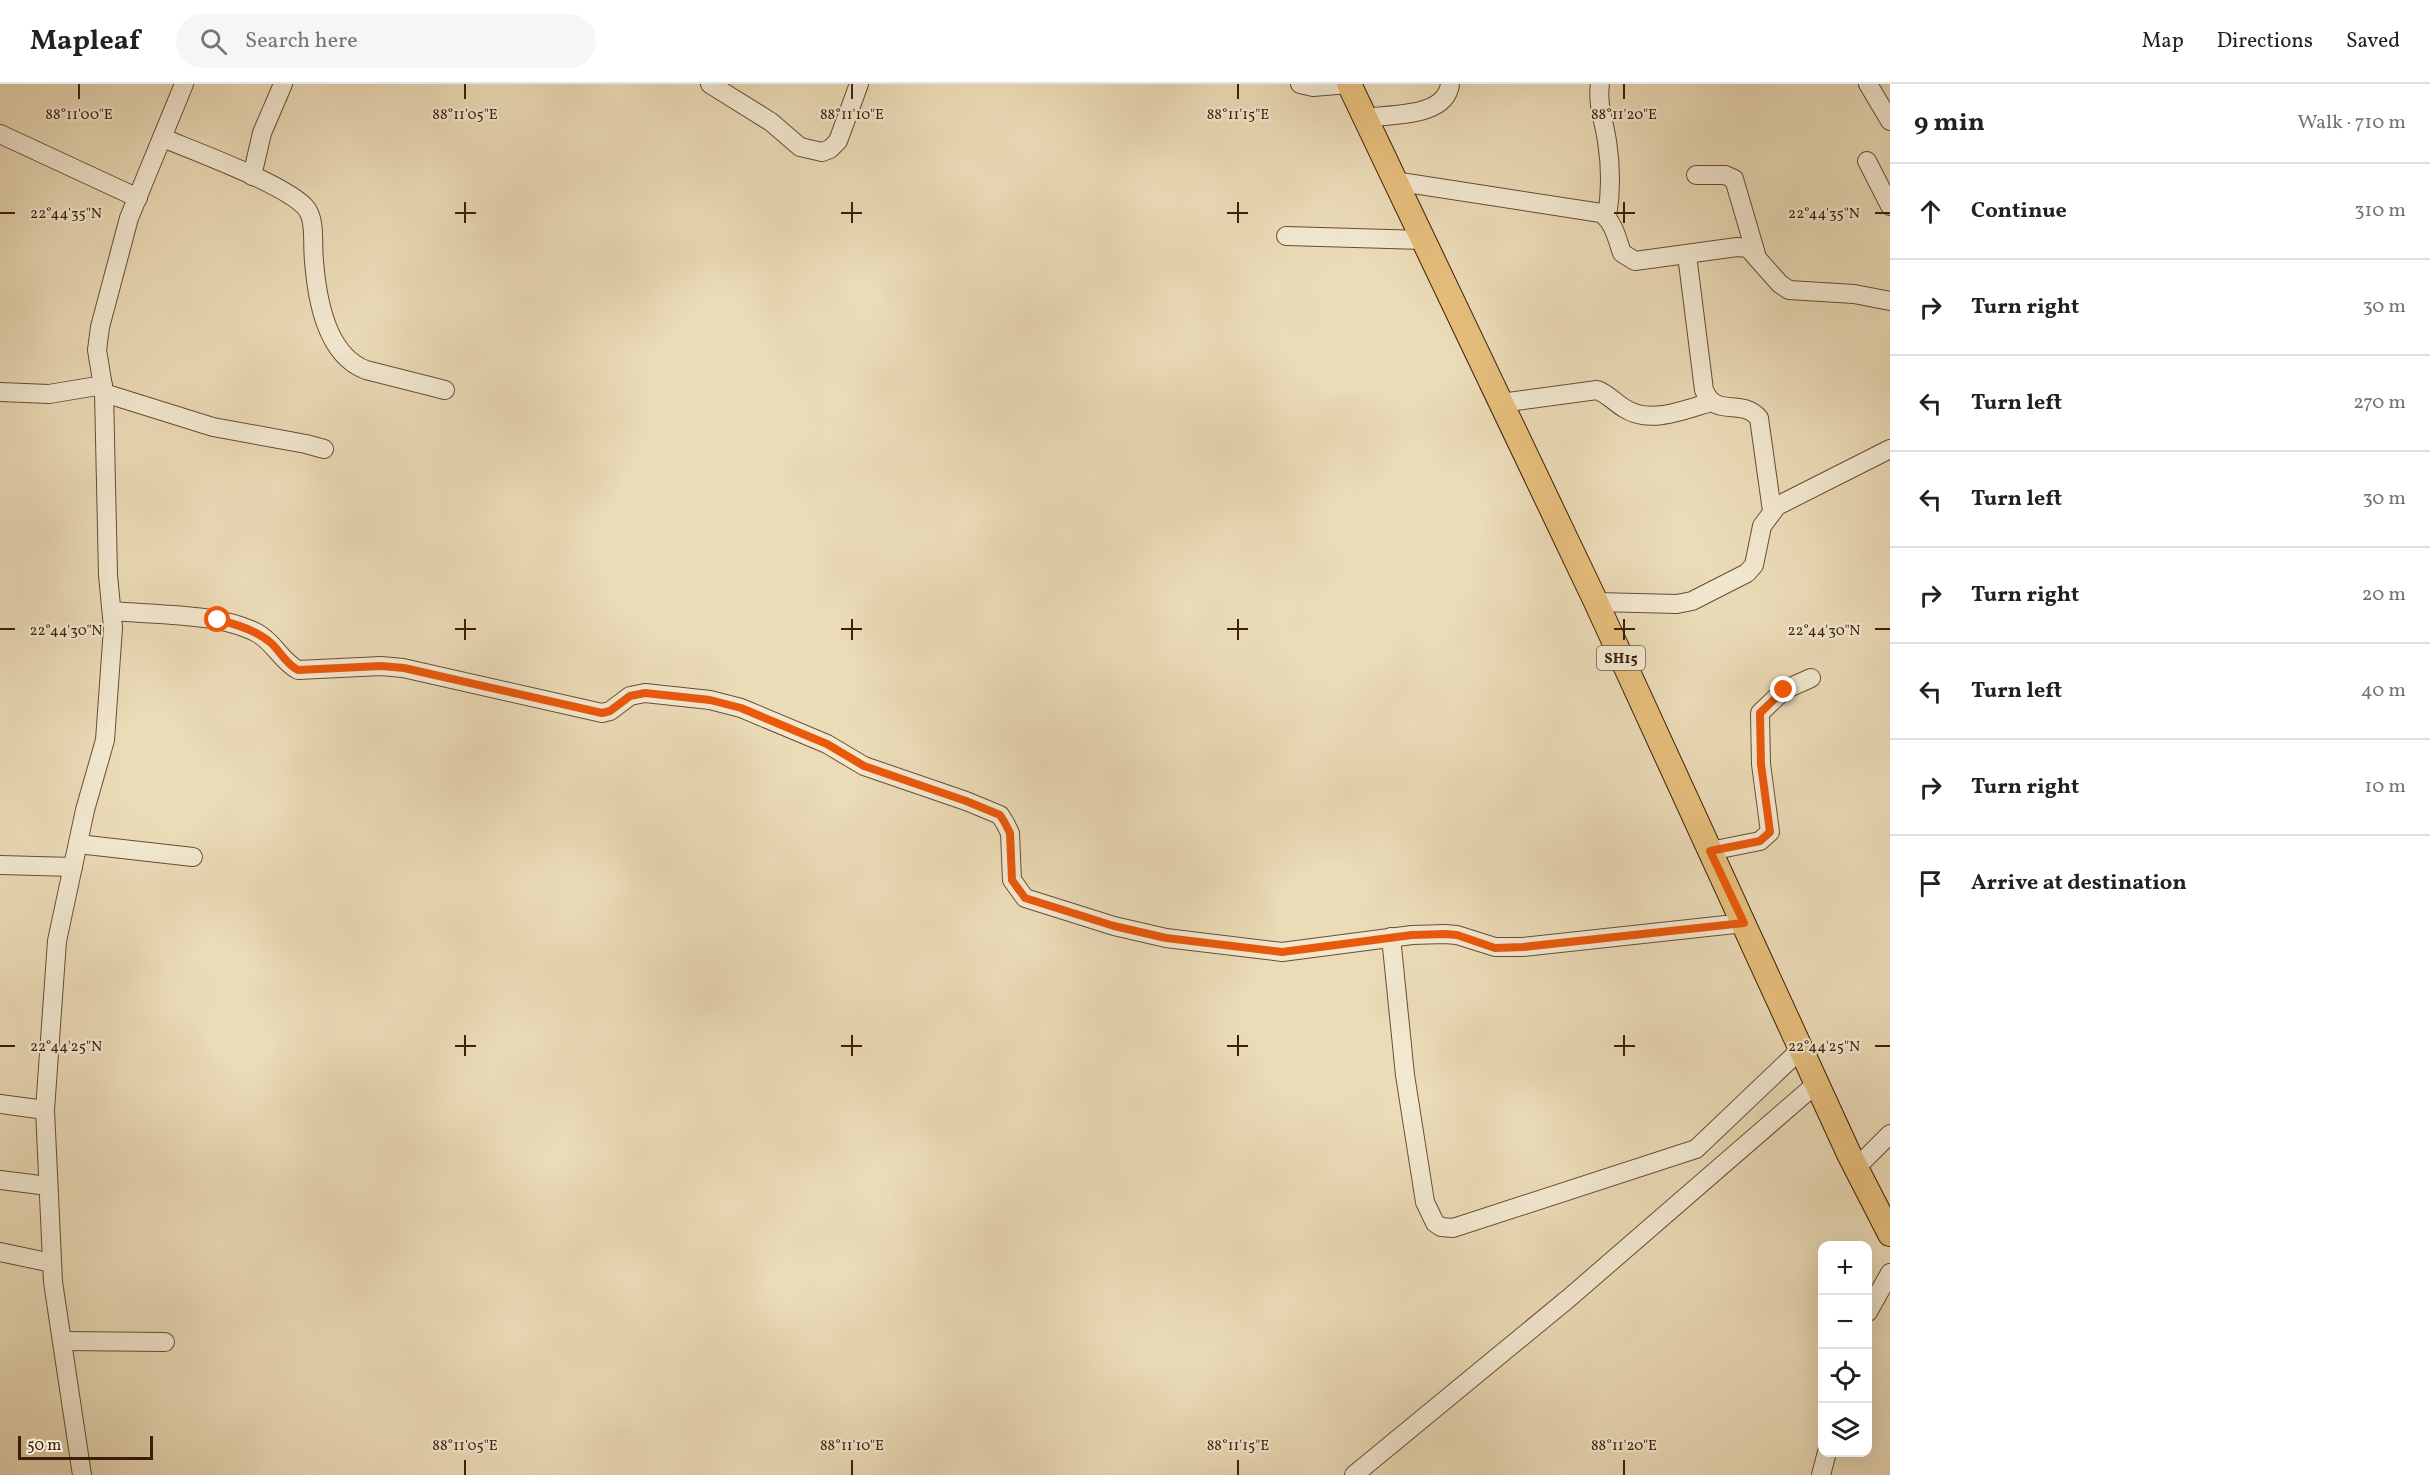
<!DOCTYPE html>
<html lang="en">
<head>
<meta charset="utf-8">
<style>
  body { margin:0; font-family:Vollkorn,serif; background:#f6f6f6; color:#202124 }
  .controls { position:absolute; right:18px; bottom:18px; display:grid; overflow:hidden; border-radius:12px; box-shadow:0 6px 24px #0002 }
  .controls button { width:54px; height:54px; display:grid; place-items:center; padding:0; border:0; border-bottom:2px solid #e0e0e0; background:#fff; color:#202124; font:30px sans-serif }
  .scale { position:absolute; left:18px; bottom:15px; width:135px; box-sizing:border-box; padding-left:6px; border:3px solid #3c1e06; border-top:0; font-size:16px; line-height:21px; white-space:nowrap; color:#3c1e06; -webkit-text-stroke:4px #f2e8d0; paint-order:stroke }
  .stop { position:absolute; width:18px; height:18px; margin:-14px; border:4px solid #ea580c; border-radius:50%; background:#fff }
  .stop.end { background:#ea580c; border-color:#fff; box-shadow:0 2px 6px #0008 }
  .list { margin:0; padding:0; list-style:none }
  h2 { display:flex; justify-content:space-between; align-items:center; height:78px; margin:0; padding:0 24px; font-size:26px }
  h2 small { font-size:20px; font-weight:400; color:#757577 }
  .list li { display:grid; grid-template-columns:39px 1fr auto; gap:18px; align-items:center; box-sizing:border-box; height:96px; padding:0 24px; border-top:2px solid #e0e0e0 }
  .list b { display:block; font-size:22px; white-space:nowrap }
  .list em { font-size:20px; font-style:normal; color:#757577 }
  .icon { flex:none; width:33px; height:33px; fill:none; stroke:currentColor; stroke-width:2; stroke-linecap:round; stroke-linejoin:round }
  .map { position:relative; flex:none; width:1890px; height:1391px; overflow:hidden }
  header { display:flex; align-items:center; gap:36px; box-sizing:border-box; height:84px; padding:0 30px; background:#fff; border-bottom:2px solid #e0e0e0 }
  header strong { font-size:28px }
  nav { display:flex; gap:33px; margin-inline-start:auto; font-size:21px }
  .search { width:420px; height:54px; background:#f6f6f6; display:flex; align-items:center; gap:15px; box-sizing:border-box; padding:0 21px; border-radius:33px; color:#757577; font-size:22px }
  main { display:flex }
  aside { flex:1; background:#fff }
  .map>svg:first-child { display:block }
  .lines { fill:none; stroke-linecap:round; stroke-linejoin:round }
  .minor-casing { stroke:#684d32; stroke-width:20 }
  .major-casing { stroke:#3c1e06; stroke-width:26 }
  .minor { stroke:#f2e8d0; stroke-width:18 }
  .major { stroke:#e6be7c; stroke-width:24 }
  .route { stroke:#ea580c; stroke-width:8 }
  .ticks { fill:none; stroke:#3c1e06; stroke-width:2 }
  .labels { text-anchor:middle; stroke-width:4.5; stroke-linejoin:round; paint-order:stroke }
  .shield { fill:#f2e8d0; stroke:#735b43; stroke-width:1.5 }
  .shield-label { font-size:15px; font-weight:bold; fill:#3c1e06 }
  .ticks-label { font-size:15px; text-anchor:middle; fill:#3c1e06; stroke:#f2e8d0; stroke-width:4.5; stroke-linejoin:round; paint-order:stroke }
</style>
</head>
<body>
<header>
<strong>Mapleaf</strong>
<div class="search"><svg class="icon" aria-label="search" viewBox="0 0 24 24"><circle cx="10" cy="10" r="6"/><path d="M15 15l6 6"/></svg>Search here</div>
<nav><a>Map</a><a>Directions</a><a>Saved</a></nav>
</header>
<main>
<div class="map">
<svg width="1890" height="1391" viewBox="0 0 1890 1391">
  <rect width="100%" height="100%" fill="#ebdbb7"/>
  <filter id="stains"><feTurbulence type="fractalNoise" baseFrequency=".00333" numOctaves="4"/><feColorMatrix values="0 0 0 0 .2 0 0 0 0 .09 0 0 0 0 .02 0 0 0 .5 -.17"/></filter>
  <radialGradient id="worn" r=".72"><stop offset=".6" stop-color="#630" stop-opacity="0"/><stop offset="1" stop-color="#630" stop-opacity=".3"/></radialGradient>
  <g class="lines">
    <g class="minor-casing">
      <g id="minor">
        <path d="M710 0 771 38 800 63 822 68 830 65 838 57 859 0"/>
        <path d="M1300 0 1313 3 1349 0"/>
        <path d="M1600 0C1597 20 1604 37 1607 57 1611 82 1611 108 1607 133"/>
        <path d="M1868 0 1890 37"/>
        <path d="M1364 34C1390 30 1446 34 1450 0"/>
        <path d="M0 50 138 114"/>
        <path d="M163 54C194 67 287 101 306 124 316 136 312 161 314 177 317 215 326 271 366 286L445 306"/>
        <path d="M1867 77 1890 122"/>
        <path d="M1696 91H1725L1734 95 1756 170"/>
        <path d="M252 92 262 49 283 0"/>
        <path d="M1394 97 1601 129C1614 138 1617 155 1622 169L1635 177 1737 163 1748 164 1780 200 1789 206 1854 210 1890 217"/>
        <path d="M1286 152 1423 156"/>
        <path d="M1687 171 1704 306C1716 335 1741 313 1759 334L1772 427"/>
        <path d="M0 308 49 310 103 301"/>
        <path d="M104 309 213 343 306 360 324 365"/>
        <path d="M1501 319 1597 306C1608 310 1614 318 1624 324 1649 341 1684 326 1711 318"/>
        <path d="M1596 518 1677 520 1692 517 1747 489 1754 481 1762 442 1777 422 1890 365"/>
        <path d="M112 527C155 531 220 529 257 549 274 558 281 577 298 586L381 582 403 584 602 629 610 627 630 612 645 609 710 616 741 624 827 660 864 682 966 717 1000 731 1005 739 1010 749 1012 796 1025 814 1114 842 1166 854 1282 868 1412 851 1445 850 1457 851 1495 863H1523L1744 839"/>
        <path d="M78 760 193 773"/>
        <path d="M1710 767 1760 757 1770 748 1761 680 1760 629 1784 606 1811 594"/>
        <path d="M0 781 73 783"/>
        <path d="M1391 853 1405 991 1425 1118 1435 1139 1441 1143 1453 1144 1696 1065 1801 965"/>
        <path d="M0 1020 45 1026"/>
        <path d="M1856 1084 1890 1050"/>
        <path d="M0 1096 48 1102"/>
        <path d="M0 1168 52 1179"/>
        <path d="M1868 1228 1890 1189"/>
        <path d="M63 1257 165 1258"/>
        <path d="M82 1391 53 1198 45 1026 57 857 85 726 105 656 113 544 108 491 104 309 97 266 100 243 129 134 184 0"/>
        <path d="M1354 1391 1569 1214 1816 1000"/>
        <path d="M1821 1391 1827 1368"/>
      </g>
    </g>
    <g class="major-casing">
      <path id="major" d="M1349 0 1596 518 1849 1070 1890 1150"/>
    </g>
    <use href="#minor" class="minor"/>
    <use href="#major" class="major"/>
  </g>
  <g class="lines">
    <path class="route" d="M218 536C236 540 256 546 271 559 281 568 285 579 298 586L381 582 404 584 602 629 610 627 630 612 645 609 710 616 741 624 827 660 864 682 966 717 1000 731 1005 739 1010 749 1012 796 1025 814 1114 842 1166 854 1282 868 1412 851 1445 850 1457 851 1495 864 1523 863 1744 839 1710 767 1760 757 1770 748 1761 680 1760 629 1784 606"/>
  </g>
  <path class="ticks" d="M79 0V15M465 0V15M852 0V15M1238 0V15M1624 0V15M465 118V139M852 118V139M1238 118V139M1624 118V139M0 129H15M455 129H476M841 129H862M1227 129H1248M1614 129H1635M1875 129H1890M465 535V556M852 535V556M1238 535V556M1624 535V556M0 545H15M455 545H476M841 545H862M1227 545H1248M1614 545H1635M1875 545H1890M465 951V972M852 951V972M1238 951V972M1624 951V972M0 962H15M455 962H476M841 962H862M1227 962H1248M1614 962H1635M1875 962H1890M465 1376V1391M852 1376V1391M1238 1376V1391M1624 1376V1391"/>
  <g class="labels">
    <rect class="shield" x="1597" y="562" width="48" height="24" rx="4.5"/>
    <g class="shield-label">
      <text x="1621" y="579">SH15</text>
    </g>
  </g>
  <g class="ticks-label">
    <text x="79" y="35">88°11'00"E</text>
    <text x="465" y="35">88°11'05"E</text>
    <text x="852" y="35">88°11'10"E</text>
    <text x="1238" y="35">88°11'15"E</text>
    <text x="1624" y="35">88°11'20"E</text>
    <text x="66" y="134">22°44'35"N</text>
    <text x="1824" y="134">22°44'35"N</text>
    <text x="66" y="551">22°44'30"N</text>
    <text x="1824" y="551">22°44'30"N</text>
    <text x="66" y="967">22°44'25"N</text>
    <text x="1824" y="967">22°44'25"N</text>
    <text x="465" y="1366">88°11'05"E</text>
    <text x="852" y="1366">88°11'10"E</text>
    <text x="1238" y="1366">88°11'15"E</text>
    <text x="1624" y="1366">88°11'20"E</text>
  </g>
  <rect width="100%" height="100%" filter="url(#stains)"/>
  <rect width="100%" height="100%" fill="url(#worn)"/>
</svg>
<div class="controls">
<button>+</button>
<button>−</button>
<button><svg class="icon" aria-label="locate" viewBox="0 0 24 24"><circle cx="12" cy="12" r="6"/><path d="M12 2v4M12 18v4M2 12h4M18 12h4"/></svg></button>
<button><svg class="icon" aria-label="layers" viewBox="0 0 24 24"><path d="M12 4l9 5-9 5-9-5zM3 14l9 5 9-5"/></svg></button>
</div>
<div class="scale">50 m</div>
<div class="stop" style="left:218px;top:536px"></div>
<div class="stop end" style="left:1784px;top:606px"></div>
</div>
<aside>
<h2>9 min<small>Walk · 710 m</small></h2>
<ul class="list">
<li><svg class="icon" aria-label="ahead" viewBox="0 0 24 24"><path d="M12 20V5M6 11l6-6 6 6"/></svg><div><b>Continue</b></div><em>310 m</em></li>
<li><svg class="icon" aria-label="right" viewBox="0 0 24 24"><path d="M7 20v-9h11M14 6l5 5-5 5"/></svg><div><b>Turn right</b></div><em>30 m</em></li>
<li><svg class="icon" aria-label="left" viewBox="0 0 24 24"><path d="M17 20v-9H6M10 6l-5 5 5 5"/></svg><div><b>Turn left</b></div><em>270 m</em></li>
<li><svg class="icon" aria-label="left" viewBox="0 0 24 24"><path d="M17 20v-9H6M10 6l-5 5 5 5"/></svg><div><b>Turn left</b></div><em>30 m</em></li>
<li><svg class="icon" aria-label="right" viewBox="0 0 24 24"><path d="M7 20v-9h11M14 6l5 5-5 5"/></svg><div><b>Turn right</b></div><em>20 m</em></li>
<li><svg class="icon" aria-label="left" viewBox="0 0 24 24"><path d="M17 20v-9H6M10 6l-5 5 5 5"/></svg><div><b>Turn left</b></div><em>40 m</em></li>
<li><svg class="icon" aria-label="right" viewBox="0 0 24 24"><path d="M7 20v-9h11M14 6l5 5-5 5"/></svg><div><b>Turn right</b></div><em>10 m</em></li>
<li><svg class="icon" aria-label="arrive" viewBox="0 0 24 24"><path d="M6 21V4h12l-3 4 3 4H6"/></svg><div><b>Arrive at destination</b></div></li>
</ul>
</aside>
</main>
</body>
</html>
